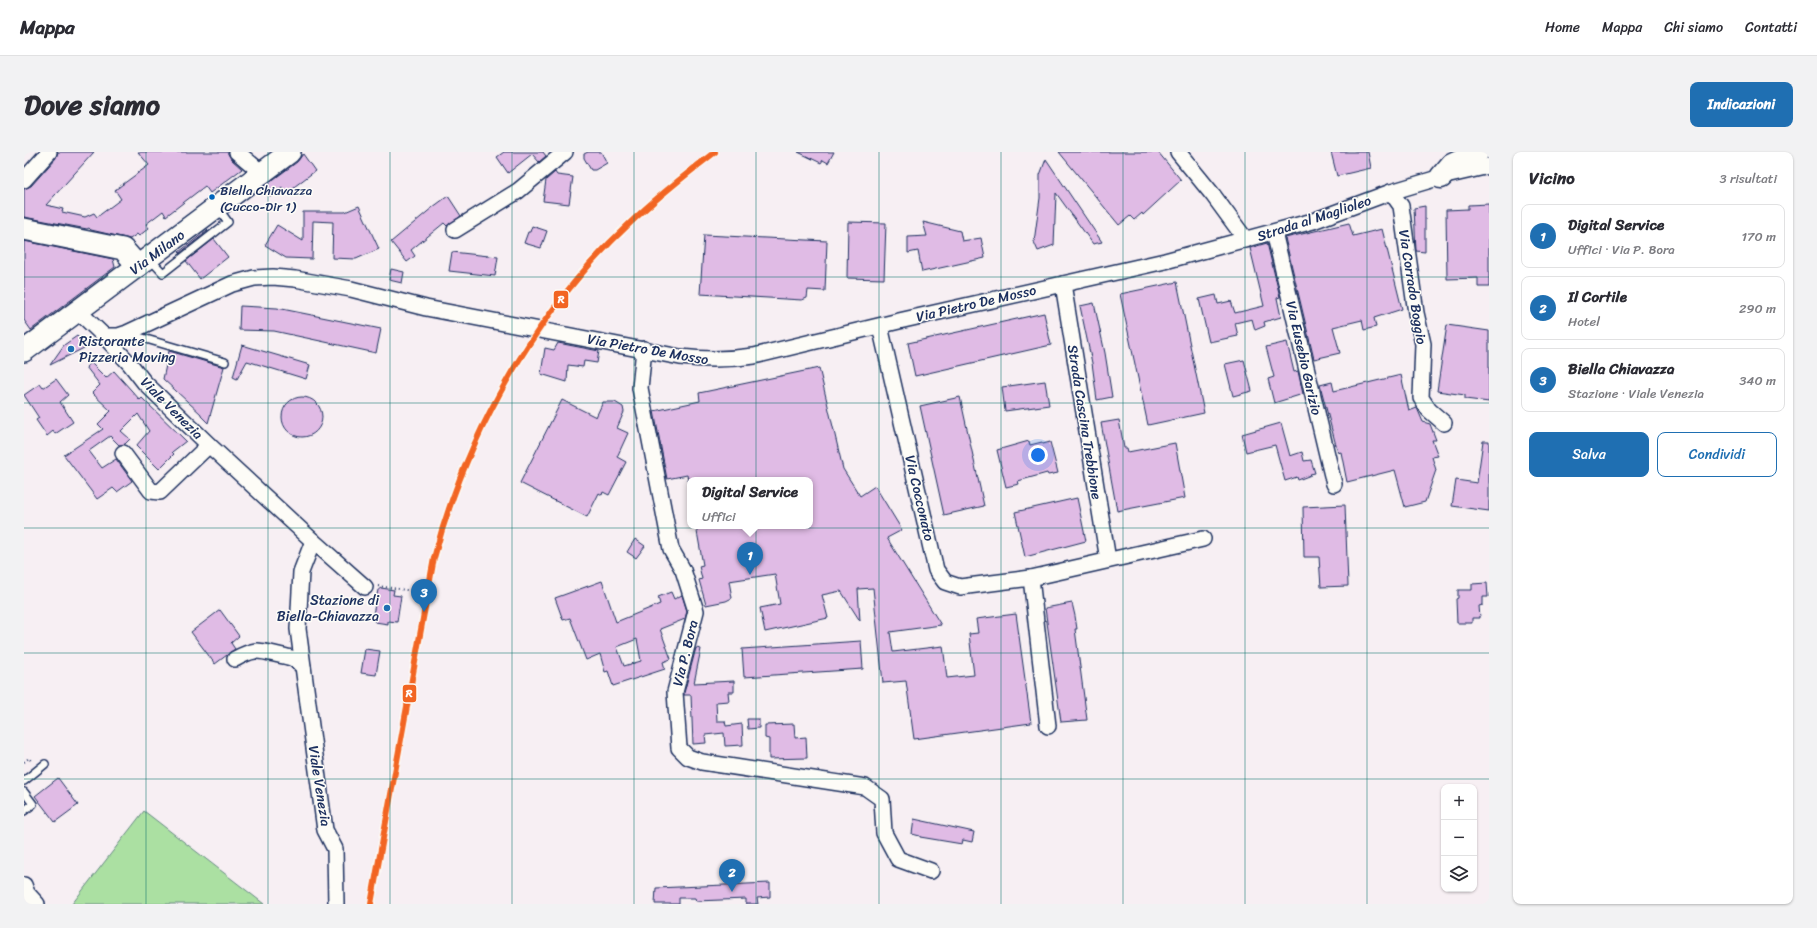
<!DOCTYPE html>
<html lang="it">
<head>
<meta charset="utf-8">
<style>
  body { margin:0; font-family:Sriracha,sans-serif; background:#f2f2f3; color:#2b2b33 }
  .controls { position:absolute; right:12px; bottom:12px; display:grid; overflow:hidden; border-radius:8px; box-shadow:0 1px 3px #0004 }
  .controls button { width:36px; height:36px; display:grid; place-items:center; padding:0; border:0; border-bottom:1px solid #e1e1e2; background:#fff; color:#2b2b33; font:20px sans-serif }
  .you { position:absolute; left:1014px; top:303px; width:14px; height:14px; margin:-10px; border:3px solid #fff; border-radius:50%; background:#1a73e8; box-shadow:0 0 0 6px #1a73e833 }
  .badge { display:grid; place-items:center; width:26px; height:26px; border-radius:50%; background:#1f6fb2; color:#fff; font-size:13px; font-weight:700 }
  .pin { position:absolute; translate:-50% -33px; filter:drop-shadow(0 1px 2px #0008) }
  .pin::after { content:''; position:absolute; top:21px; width:14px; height:12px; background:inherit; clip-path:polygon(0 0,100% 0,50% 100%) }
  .popup { position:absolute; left:663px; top:325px; width:126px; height:52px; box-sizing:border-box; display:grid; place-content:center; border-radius:8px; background:#fff; filter:drop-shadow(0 1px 3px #0005); font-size:13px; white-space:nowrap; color:#7c7c81 }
  .popup b { font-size:15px; color:#2b2b33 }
  .popup::after { content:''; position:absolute; left:50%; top:100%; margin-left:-8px; border:8px solid transparent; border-top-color:#fff }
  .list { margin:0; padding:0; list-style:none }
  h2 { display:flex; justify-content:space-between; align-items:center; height:52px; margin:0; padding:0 16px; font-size:17px }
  h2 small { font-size:13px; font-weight:400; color:#7c7c81 }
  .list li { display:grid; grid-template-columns:26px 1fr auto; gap:12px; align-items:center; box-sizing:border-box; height:64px; margin:0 8px 8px; padding:0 8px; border:1px solid #e1e1e2; border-radius:8px }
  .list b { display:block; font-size:15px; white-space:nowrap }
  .list p { margin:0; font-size:13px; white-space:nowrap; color:#7c7c81 }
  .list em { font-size:13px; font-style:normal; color:#7c7c81 }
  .actions { display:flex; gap:8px; padding:12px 16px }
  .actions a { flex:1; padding:9px 0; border:1px solid #1f6fb2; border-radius:8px; text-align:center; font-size:14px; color:#1f6fb2 }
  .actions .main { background:#1f6fb2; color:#fff }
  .icon { flex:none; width:22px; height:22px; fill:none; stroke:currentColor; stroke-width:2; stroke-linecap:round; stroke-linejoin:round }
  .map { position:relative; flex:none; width:1465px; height:752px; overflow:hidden; border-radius:8px }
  header { display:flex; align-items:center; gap:24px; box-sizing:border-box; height:56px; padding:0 20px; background:#fff; border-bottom:1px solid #e1e1e2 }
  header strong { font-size:19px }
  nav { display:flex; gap:22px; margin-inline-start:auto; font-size:14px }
  .intro { display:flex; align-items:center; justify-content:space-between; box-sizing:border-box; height:96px; padding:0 24px }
  h1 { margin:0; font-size:28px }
  .button { padding:10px 18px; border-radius:8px; background:#1f6fb2; color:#fff; font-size:14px; font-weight:700 }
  main { display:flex; gap:24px; padding:0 24px }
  aside { flex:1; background:#fff; border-radius:8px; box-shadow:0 1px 3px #0004 }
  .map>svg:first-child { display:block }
  .pitch { fill:#abe0a2; stroke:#638880 }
  .building { fill:#e0bbe5; stroke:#1b2f5e; fill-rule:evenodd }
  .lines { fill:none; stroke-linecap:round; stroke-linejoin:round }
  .lane-casing { stroke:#1b2f5e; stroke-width:10 }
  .street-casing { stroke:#1b2f5e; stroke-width:18 }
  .secondary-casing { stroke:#1b2f5e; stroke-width:24 }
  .highway-casing { stroke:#1b2f5e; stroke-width:25 }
  .path { stroke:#1b2f5e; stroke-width:2; stroke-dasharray:1 3; stroke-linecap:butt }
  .lane { stroke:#fdfcf7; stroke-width:7 }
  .street { stroke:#fdfcf7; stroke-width:15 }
  .secondary { stroke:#fdfcf7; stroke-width:21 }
  .highway { stroke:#fdfcf7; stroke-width:22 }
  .rail-1-casing { stroke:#fdfcf7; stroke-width:9 }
  .rail-1 { stroke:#f26522; stroke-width:6 }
  .grid { fill:none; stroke:#0f766e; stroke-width:1; stroke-opacity:0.55 }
  .bus-dot { fill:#0065bd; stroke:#fdfcf7; stroke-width:1.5 }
  .poi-dot { fill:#1f6fb2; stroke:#fdfcf7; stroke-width:1.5 }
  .labels { text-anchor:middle; stroke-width:3; stroke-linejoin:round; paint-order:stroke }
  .bus-label { font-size:13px; fill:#1b2f5e; stroke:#fdfcf7; text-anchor:start }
  .street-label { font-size:14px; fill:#1b2f5e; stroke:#fdfcf7 }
  .poi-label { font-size:14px; fill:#1b2f5e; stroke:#fdfcf7; text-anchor:start }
  .line-badge { stroke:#fdfcf7; stroke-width:1.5 }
  .badge-label { font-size:11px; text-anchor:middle; font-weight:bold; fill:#fff }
</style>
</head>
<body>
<header>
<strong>Mappa</strong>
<nav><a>Home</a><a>Mappa</a><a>Chi siamo</a><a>Contatti</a></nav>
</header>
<div class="intro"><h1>Dove siamo</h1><a class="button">Indicazioni</a></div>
<main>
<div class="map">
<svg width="1465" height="752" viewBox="0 0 1465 752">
  <rect width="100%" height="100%" fill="#f7eff3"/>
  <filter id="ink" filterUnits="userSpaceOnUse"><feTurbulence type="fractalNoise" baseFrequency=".025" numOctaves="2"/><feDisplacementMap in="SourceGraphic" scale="8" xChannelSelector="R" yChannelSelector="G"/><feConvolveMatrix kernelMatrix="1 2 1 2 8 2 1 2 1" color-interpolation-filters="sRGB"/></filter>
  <g filter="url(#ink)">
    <path class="pitch" d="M120 659 240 752H48Z"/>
    <g class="building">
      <path d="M34 0H70L22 53 39 57 38 60 61 65 70 61 73 65 97 47 91 38 125 13 114 0H203L207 7 218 17 186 41 181 34 142 64 139 59 122 72 125 76 115 84 113 82 106 87 67 78 65 76 63 77 0 65V37L7 34 32 6Z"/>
      <path d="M480 0H519L522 4 515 10 508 2 484 21 473 5Z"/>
      <path d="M564 0H577L583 11 571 18H567L560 6V2Z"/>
      <path d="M774 0H810L804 11 799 8 797 11Z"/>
      <path d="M1035 0H1134L1157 28 1119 63 1118 61 1110 68 1106 64 1095 73Z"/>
      <path d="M1307 0H1344L1347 16 1313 24Z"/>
      <path d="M279 2 291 19 262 41 258 35 246 44 235 38 273 10Z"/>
      <path d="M1022 7 1055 56 1078 90 1069 92 1032 41 1030 93 1014 99 1010 90 1016 46V23Z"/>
      <path d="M531 20 533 23 549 25 545 52 519 49 522 28Z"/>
      <path d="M424 44 437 64 423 74 420 71 387 98 391 104 383 110 367 90 409 55Z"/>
      <path d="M1465 52V135H1454V126L1423 127 1422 58 1444 57V53Z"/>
      <path d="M335 54 355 97 332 107 308 106 309 70 289 69 288 107 262 106 241 93 253 73 279 89V60H321Z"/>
      <path d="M1401 54V100L1392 99 1390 56Z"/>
      <path d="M824 70 862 71 860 127 823 126Z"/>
      <path d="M899 70 936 79 938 89 957 86 961 106 898 120 894 99 884 101V85L903 84Z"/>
      <path d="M1325 71 1329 84 1358 77 1378 157 1350 166 1352 175 1340 178 1338 168 1309 175 1316 201 1290 207 1261 86Z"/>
      <path d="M508 74 523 79 517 96 500 91 504 80H506Z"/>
      <path d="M183 78 184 79 156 101 155 100Z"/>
      <path d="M680 83 803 89 801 139 784 138 783 146 778 148 676 142Z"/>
      <path d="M190 87 204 105 176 127 162 109Z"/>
      <path d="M0 89 89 107 91 115 7 178 0 168Z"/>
      <path d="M1243 91 1256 145 1253 146 1257 165 1240 170 1241 174 1231 178 1228 167 1211 171 1214 184 1185 190 1175 147 1192 143 1194 152 1207 149 1211 161 1240 154 1226 96Z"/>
      <path d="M428 100 474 105 471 124 425 119Z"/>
      <path d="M367 117 380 120 378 131 365 128Z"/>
      <path d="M1153 130 1180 261 1124 273 1096 142Z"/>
      <path d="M1070 151 1081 201 1088 245 1073 248 1068 211 1056 154Z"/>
      <path d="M216 154 253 156 357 177 352 201 250 179 215 178Z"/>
      <path d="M1020 161 1027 193 891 224 884 191Z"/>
      <path d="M1423 173 1465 179V250L1441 247V243L1413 239Z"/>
      <path d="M53 184 64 194 26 213 40 193Z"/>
      <path d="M1263 190 1270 220 1274 219 1279 242 1250 251 1244 227 1250 225 1242 195Z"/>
      <path d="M534 191 575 199 573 211 560 209 559 215 544 213 543 230 517 222 521 196 530 198Z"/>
      <path d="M218 193 286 213 282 227 223 209 213 227 209 225Z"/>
      <path d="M145 199 200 215 184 271 177 264V262L139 227Z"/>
      <path d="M1220 208 1228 239 1209 244 1201 212Z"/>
      <path d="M67 211 82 226 90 219 116 248 118 246 162 289 148 300 150 302 135 317 112 294 125 279 114 262 97 279 106 287 101 292 95 293 86 284 65 299 78 316 92 307 108 329 93 340 89 336 73 347 40 303 79 277 74 272 87 259 68 241 76 233 62 215Z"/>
      <path d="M795 216 819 317 836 344 851 334 878 378 863 386 917 473 866 480 869 500 919 494 923 526 950 523 945 482 954 481 952 467 992 462 1007 571 890 587 882 529 859 531 849 436 834 437 836 469 817 439 798 443 804 466 741 480 736 456 756 452 751 422 705 429 708 446 702 449 682 453 675 428 678 427 675 414 679 413 672 374H786V328H664L663 323 643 327 630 259 676 249 675 241Z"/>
      <path d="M1377 223 1385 259 1393 256 1399 270 1406 272 1412 288H1408L1414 304 1408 305 1412 318 1401 350 1381 355 1371 318 1323 330 1317 300 1314 301 1296 233 1308 230 1310 239Z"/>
      <path d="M32 227 44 243 36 250 49 270 31 282 29 279 23 284 12 268 15 266 0 243 16 232 19 236Z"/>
      <path d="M1021 229 1025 253 981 259 978 235Z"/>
      <path d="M936 245 960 354 920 363 896 254Z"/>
      <circle cx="278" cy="265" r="20"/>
      <path d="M538 248 572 265 579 250H591L599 255 600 260 593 276 604 281 593 305 602 310 585 343 579 340 578 343 575 341 563 365 496 331Z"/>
      <path d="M1095 268 1100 296H1103L1104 300 1151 291 1161 346 1093 359 1077 271Z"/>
      <path d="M1257 271 1266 304 1278 300 1280 309 1287 308 1291 321 1286 322 1287 323 1274 328 1273 325 1261 329 1251 293 1222 300 1218 282Z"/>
      <path d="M1005 289 1006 293 1018 290 1019 292 1026 290 1034 321 1024 323 1023 321 994 329 995 332 982 335 973 298Z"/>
      <path d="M1459 289H1465V359L1428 354 1432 328 1453 331Z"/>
      <path d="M1053 346 1062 389 1001 405 991 360Z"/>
      <path d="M1321 353 1324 434 1297 435 1295 405H1280L1279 355Z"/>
      <path d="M611 387 621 394 612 406 603 400Z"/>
      <path d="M578 429 592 470 636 452 634 445 647 440 650 447 658 443 663 459 661 467 636 477 647 507 639 510 641 517 589 534 584 519 581 520 576 502 562 508 546 466 539 468 531 446ZM613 487 617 509 600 514 593 495Z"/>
      <path d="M1463 431 1464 445H1459V453L1455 454 1456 466H1448V471H1433L1432 447 1434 446V438H1448V432Z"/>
      <path d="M357 436 370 438 369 443 377 444 373 470 364 469V472L351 470 348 467 354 438Z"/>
      <path d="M1048 451 1051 464 1053 477H1051L1063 568 1037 570 1021 456Z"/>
      <path d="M196 458 215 484 207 491 211 497 191 512 167 480Z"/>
      <path d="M837 489 839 517 720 525 718 497Z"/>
      <path d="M672 496 677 497 670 531 710 529V540H704L705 549 692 550 693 569H701L702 574 718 572 719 593 701 594 700 581 681 583 682 591 669 592 667 543H660V541Z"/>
      <path d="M341 497 356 499 352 523 337 521Z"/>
      <path d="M723 567H735V576L724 577Z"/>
      <path d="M770 572 771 586 782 585 783 606 745 607V587L741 586V573Z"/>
      <path d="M34 626 54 653 31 670 11 644Z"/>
      <path d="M890 667 950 680 948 690 939 688 938 692 896 685V684L888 682Z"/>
      <path d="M746 731V745L733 746 734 752H722V747L672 749 671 746H655V752H631L632 736Z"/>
    </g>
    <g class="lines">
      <g class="lane-casing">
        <g id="lane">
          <path d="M126 107 139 121 204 70 194 56"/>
          <path d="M105 182 201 210"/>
          <path d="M0 629 21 612"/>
          <path d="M0 640 9 652 0 659"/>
        </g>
      </g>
      <g class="street-casing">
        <g id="street">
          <path d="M213 0 238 21"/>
          <path d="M1154 0 1189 43 1222 88"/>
          <path d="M0 28 25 0"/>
          <path d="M1367 40 1377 54 1392 161 1399 192 1397 246 1405 258 1420 271"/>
          <path d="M431 78 494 39 541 0"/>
          <path d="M1250 80 1310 332"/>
          <path d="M1039 132 1084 408"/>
          <path d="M54 159 80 184H94L103 181 208 132 230 126 249 125 271 127 327 137 402 156 656 205C683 208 703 208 730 204L875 169 1141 109 1289 69 1367 40 1417 25 1465 14"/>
          <path d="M856 174 912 418 921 430 936 435 1007 426 1179 387"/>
          <path d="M80 184 106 212 120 230 185 293 289 389 341 435"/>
          <path d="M620 197 616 236 647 397 659 418 672 459 651 540 655 596 664 605 678 610 841 635 858 647 860 681 874 707 907 719"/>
          <path d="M99 301 127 339 136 340 185 293"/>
          <path d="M289 389 277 420 274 477 301 678 311 697 312 752"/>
          <path d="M1007 426 1024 574"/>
          <path d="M211 507C231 496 233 498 255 503 268 506 269 505 279 515"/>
          <path d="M0 733 3 741 13 752"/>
        </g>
      </g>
      <g class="secondary-casing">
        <g id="secondary">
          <path d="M0 77 99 97 114 114"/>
          <path d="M0 199 266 0"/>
        </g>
      </g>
      <g class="highway-casing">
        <path id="highway" d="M1417 25 1428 12 1454 0"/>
      </g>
      <g class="path">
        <path d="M354 434 389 439"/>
        <path d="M0 610 5 606 8 610"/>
      </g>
      <use href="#lane" class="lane"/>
      <use href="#street" class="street"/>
      <use href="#secondary" class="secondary"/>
      <use href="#highway" class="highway"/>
      <g class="rail-1-casing">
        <path id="rail-1" d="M347 752 410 406C443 282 511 160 605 72 632 46 661 23 691 0"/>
      </g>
      <use href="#rail-1" class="rail-1"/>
    </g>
  </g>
  <path class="grid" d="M122 0V752M244 0V752M366 0V752M488 0V752M610 0V752M732 0V752M855 0V752M977 0V752M1099 0V752M1221 0V752M1343 0V752M0 125H1465M0 251H1465M0 376H1465M0 501H1465M0 627H1465"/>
  <circle class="bus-dot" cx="188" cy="45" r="3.5"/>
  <g class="poi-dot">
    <circle cx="47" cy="197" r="4"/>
    <circle cx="363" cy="456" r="4"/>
  </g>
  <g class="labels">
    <g class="bus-label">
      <text x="196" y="43">Biella Chiavazza<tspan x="196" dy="16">(Cucco-Dir 1)</tspan></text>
    </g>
    <g class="street-label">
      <text transform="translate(1290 66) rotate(-18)" y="5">Strada al Maglioleo</text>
      <text transform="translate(133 100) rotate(-37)" y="5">Via Milano</text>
      <text transform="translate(1389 135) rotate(81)" y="5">Via Corrado Boggio</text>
      <text transform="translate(952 151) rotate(-13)" y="5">Via Pietro De Mosso</text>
      <text transform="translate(624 197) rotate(10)" y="5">Via Pietro De Mosso</text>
      <text transform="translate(1280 206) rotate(77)" y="5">Via Eusebio Garizio</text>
      <text transform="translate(148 256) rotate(45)" y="5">Viale Venezia</text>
      <text transform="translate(1061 270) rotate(81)" y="5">Strada Cascina Trebbione</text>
      <text transform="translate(896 346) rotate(77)" y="5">Via Cocconato</text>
      <text transform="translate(661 501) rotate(-76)" y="5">Via P. Bora</text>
      <text transform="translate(296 634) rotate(81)" y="5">Viale Venezia</text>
    </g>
    <g class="poi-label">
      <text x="55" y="194">Ristorante<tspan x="55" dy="16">Pizzeria Moving</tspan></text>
      <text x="355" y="453" text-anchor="end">Stazione di<tspan x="355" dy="16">Biella-Chiavazza</tspan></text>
    </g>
  </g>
  <g class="line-badge">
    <rect x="529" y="138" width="16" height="19" rx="4" fill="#f26522"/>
    <rect x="378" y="532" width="15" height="19" rx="4" fill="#f26522"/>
  </g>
  <g class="badge-label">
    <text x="537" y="151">R</text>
    <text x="385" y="545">R</text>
  </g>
</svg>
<div class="controls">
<button>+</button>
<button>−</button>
<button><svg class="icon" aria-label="layers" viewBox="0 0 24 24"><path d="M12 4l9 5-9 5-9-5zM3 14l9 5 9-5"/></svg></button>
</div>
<div class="you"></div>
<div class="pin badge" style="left:726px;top:423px">1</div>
<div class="popup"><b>Digital Service</b>Uffici</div>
<div class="pin badge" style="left:708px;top:740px">2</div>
<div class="pin badge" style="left:400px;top:460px">3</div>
</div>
<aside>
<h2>Vicino<small>3 risultati</small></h2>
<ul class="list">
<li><span class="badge">1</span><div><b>Digital Service</b><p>Uffici · Via P. Bora</p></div><em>170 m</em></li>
<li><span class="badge">2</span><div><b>Il Cortile</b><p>Hotel</p></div><em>290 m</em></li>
<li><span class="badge">3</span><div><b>Biella Chiavazza</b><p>Stazione · Viale Venezia</p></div><em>340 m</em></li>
</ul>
<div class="actions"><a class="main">Salva</a><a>Condividi</a></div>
</aside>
</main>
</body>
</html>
